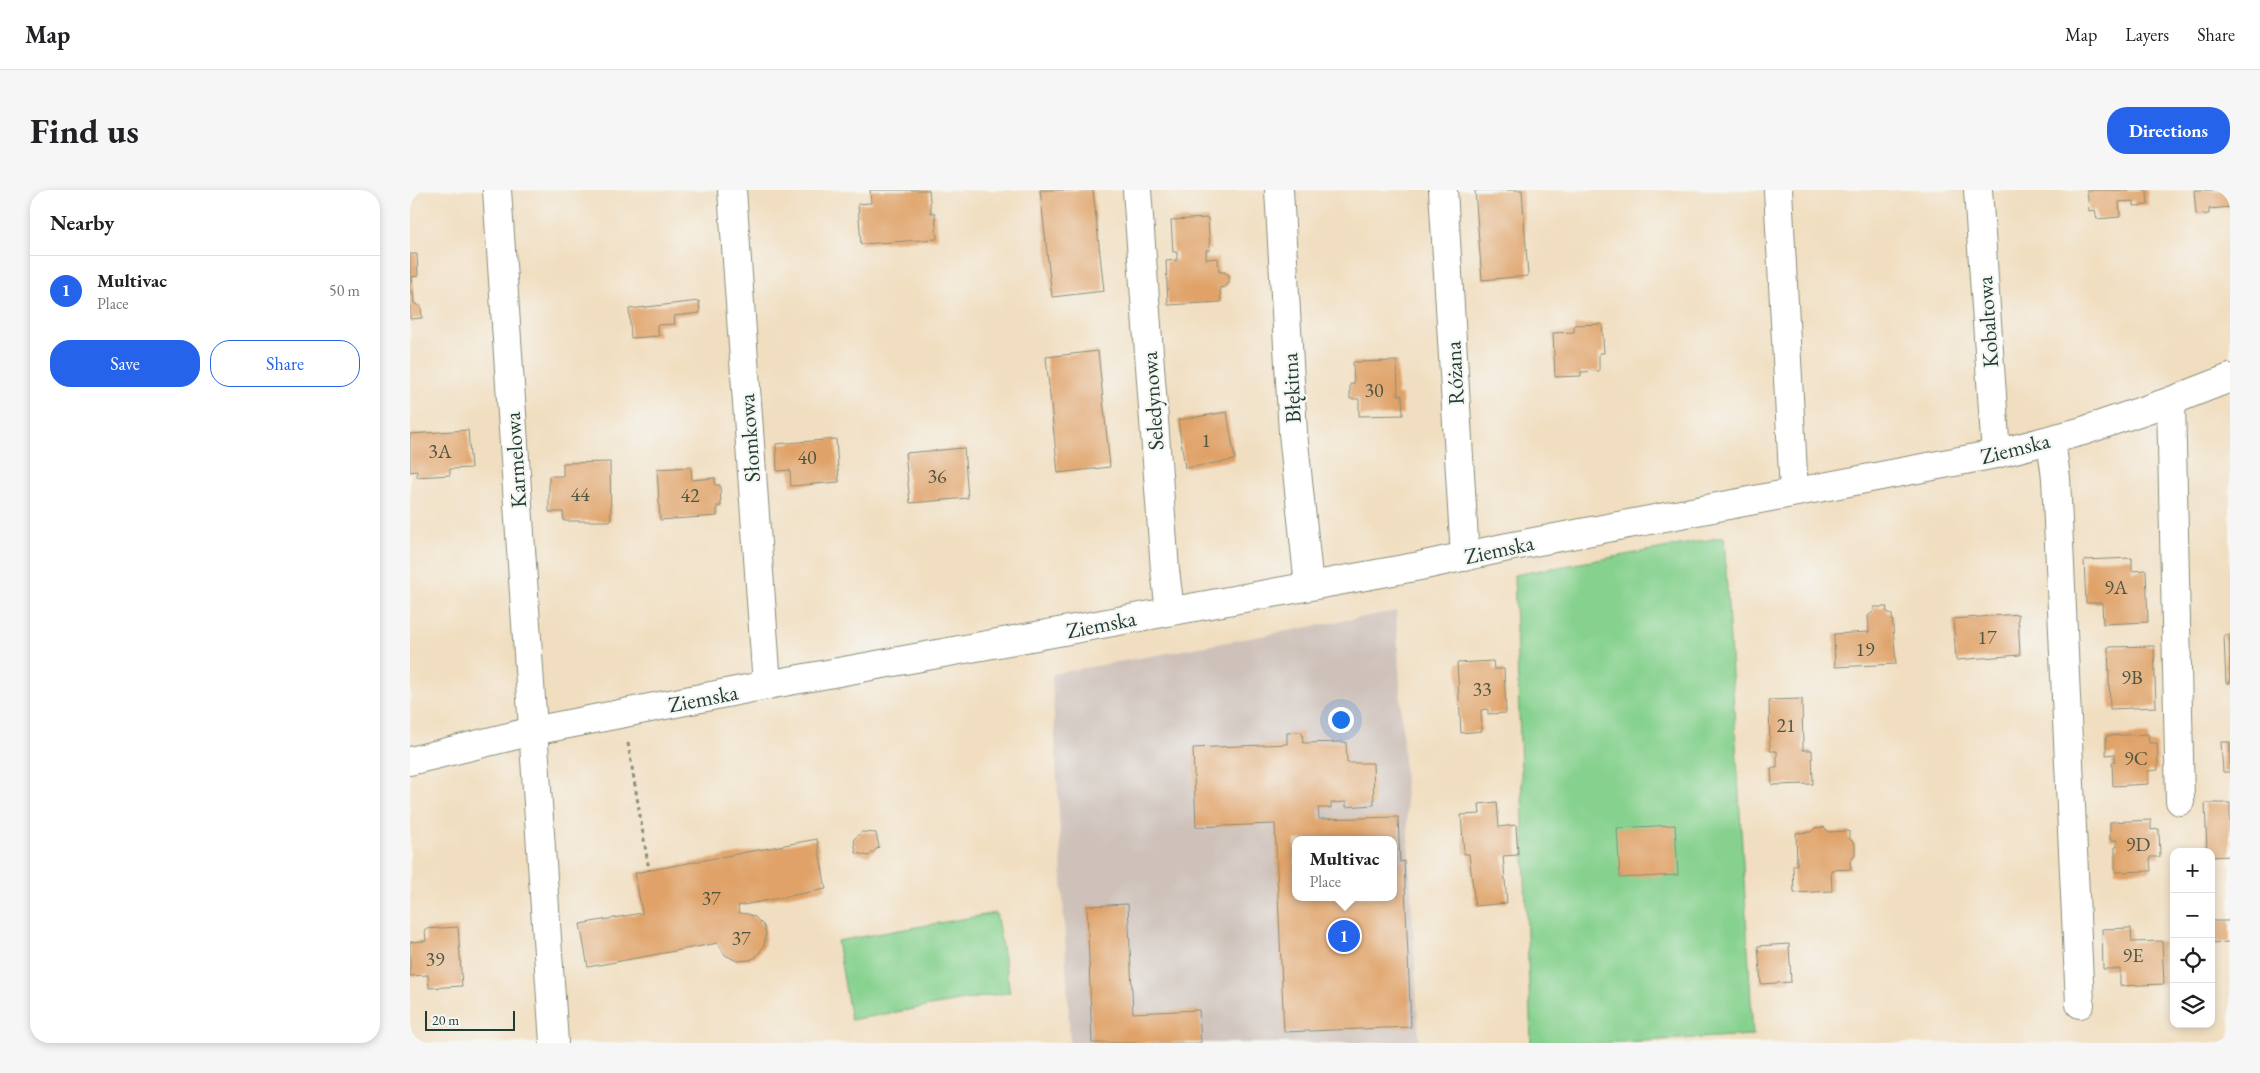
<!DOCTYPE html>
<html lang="en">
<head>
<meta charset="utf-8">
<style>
  body { margin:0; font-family:"EB Garamond",serif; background:#f6f6f6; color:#202124 }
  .controls { position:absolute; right:15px; bottom:15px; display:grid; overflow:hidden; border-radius:10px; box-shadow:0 2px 8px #0003 }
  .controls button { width:45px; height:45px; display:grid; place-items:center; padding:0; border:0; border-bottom:1px solid #e0e0e0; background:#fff; color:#202124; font:25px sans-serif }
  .scale { position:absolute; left:15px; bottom:12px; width:90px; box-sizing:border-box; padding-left:5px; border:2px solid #1f3d34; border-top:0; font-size:14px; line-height:18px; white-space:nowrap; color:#1f3d34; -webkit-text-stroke:4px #f6f6f2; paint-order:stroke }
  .you { position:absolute; left:930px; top:529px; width:18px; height:18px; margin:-12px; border:4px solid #fff; border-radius:50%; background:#1a73e8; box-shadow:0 0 0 8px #1a73e833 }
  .badge { display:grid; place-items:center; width:32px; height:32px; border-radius:50%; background:#2563eb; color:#fff; font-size:16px; font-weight:700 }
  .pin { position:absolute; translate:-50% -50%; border:2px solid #fff; box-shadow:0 1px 5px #0006 }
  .popup { position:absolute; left:882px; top:646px; width:105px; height:65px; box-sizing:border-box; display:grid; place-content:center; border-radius:10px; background:#fff; filter:drop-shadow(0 1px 4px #0005); font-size:16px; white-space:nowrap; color:#757577 }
  .popup b { font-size:19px; color:#202124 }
  .popup::after { content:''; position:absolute; left:50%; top:100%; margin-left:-10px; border:10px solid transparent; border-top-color:#fff }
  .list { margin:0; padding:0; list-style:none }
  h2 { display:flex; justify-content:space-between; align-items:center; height:65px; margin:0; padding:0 20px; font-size:21px }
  h2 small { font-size:16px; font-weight:400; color:#757577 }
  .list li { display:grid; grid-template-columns:32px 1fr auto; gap:15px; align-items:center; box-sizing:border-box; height:70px; padding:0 20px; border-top:1px solid #e0e0e0 }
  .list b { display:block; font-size:19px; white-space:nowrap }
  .list p { margin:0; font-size:16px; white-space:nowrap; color:#757577 }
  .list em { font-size:16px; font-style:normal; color:#757577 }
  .actions { display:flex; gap:10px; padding:15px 20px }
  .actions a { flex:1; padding:11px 0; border:1px solid #2563eb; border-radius:20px; text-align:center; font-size:18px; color:#2563eb }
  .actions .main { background:#2563eb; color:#fff }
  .icon { flex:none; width:28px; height:28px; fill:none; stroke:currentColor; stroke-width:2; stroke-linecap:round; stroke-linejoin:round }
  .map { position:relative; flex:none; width:1820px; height:853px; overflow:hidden; border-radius:20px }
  header { display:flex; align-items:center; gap:30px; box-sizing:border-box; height:70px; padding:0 25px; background:#fff; border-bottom:1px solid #e0e0e0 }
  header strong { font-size:24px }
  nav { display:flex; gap:28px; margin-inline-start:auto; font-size:18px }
  .intro { display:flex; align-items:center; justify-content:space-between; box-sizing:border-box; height:120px; padding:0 30px }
  h1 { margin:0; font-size:35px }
  .button { padding:12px 22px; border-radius:20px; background:#2563eb; color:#fff; font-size:18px; font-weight:700 }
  main { display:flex; gap:30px; padding:0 30px }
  aside { flex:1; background:#fff; border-radius:20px; box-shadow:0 2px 8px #0003 }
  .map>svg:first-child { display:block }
  .industrial { fill:#cec1ba; fill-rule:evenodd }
  .green { fill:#86d18e; stroke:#528761 }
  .building { fill:#e0a267; fill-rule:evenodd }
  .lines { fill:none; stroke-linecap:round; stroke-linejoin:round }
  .minor-casing { stroke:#888e7a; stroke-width:30 }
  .path { stroke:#888e7a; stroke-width:3; stroke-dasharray:4 4; stroke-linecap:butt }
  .minor { stroke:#fff; stroke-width:28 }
  .labels { text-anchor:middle; stroke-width:4.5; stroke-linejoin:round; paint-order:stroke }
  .number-label { font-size:20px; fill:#4f5641 }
  .street-label { font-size:22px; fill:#1f3d34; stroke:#f6f6f2 }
</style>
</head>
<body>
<header>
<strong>Map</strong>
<nav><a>Map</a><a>Layers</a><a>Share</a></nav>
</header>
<div class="intro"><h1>Find us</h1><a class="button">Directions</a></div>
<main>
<aside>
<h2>Nearby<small></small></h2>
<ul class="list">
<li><span class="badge">1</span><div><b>Multivac</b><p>Place</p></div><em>50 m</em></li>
</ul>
<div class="actions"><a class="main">Save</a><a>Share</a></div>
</aside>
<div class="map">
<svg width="1820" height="853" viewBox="0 0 1820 853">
  <rect width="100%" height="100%" fill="#f6f6f2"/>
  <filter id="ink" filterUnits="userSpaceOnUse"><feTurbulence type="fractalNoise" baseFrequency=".02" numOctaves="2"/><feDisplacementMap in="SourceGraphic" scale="10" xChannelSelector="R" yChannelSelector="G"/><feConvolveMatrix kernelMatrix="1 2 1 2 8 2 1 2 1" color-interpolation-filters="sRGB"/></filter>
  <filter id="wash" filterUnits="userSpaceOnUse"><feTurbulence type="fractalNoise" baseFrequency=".0096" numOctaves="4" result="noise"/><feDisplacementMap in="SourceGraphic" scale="20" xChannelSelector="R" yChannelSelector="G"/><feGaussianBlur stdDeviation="1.12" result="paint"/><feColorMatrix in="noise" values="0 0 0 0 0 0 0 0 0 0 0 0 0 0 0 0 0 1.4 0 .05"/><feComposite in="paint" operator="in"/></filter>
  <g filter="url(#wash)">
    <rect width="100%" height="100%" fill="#f1dec0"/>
    <path class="industrial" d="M986 421 1009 853H660L642 484ZM885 650H983V707H885Z"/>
    <g class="green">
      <path d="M1314 347 1343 845 1194 853H1121L1104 385Z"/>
      <path d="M586 723 600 802 441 830 427 751Z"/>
    </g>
    <g id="blocks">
      <g class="building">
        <path d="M460 0H519L521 23H525L527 49 451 54 448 14 461 13Z"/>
        <path d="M630 0H683L694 101 642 107Z"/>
        <path d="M1065 0H1112L1118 86 1072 90Z"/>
        <path d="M1677 0H1737L1738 15 1724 16V11L1709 12 1710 27 1687 29 1685 20 1679 21Z"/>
        <path d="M1784 0H1820V17L1799 19V24L1786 25Z"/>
        <path d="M798 28 800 60H796V69L808 68 809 82H814L819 85V93L815 97 810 98 811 112 758 115 756 71 767 70V62H763L761 30Z"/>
        <path d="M0 64H7L8 86 2 87 4 113 11 117 12 128 0 129Z"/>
        <path d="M289 111 290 123 264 126 265 134 247 135 249 146 221 148 219 119Z"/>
        <path d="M1192 134 1194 163H1189V181L1171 182V186L1145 187 1143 143 1164 142V135Z"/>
        <path d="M688 161 700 277 648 283 636 167Z"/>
        <path d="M987 171 988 205H992L993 225 949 226V209H940V194H944L943 172Z"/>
        <path d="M817 222 825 270 775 278 768 230Z"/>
        <path d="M58 240 61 278 40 279V285L7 287V281L0 282V244Z"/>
        <path d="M426 249 429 292 381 296 380 280 367 281 366 254Z"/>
        <path d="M554 258 558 308 500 313 495 263Z"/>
        <path d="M200 272 201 331H154L153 322H139V286H153V273Z"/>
        <path d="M281 277 282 290 305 288V295H310L311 316H307V326L250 330 247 279Z"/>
        <path d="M1722 368V381L1736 380 1738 432 1693 434 1692 413H1676L1674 370Z"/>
        <path d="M1464 417H1477L1476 421 1482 425 1486 474 1425 477 1424 444 1459 442 1458 426 1464 421Z"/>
        <path d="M1608 424 1610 465 1546 470 1543 429Z"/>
        <path d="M1814 445H1820V493H1816Z"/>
        <path d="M1744 456 1746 517 1700 519 1698 457Z"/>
        <path d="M1083 471 1084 479H1094L1096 523 1078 524V519L1071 520 1072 541 1051 543 1047 473Z"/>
        <path d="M1392 509 1393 560H1402L1403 594 1362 595 1361 578H1367V561H1360L1359 510Z"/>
        <path d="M892 542 893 553 936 552 937 573H963L964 615 936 617V612L921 613V618H908L909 629 988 627 990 672 994 671 1001 837 874 842 865 634 786 637 783 558 877 554V543ZM885 650H983V707H885Z"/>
        <path d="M1738 544 1739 553H1747L1748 580 1738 581V594L1703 596 1702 572 1705 571V564L1696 565V546Z"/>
        <path d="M1811 552H1820V582H1813Z"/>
        <path d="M1087 612 1089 637 1106 635 1108 665 1093 666 1097 713 1065 716 1059 664H1054L1051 625 1070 624 1069 614Z"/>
        <path d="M1795 613H1820V666L1801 667V662H1797Z"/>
        <path d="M1741 630V640L1749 639 1750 667H1740L1741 681 1705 682V657H1707V650H1700V632Z"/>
        <path d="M1265 635 1268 685 1210 688 1207 638Z"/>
        <path d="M1414 637 1419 642 1439 641V648L1445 654V665L1440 672 1441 679 1421 680 1422 701 1384 703 1383 675H1387L1386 643 1401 642 1405 638Z"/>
        <path d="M452 642 466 643 469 657 459 666 446 663 444 649Z"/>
        <path d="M407 649 416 699 328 716 329 723 338 724 345 727 354 736 356 743 354 756 346 767 340 770 327 771 315 765 308 753 178 777 170 734 232 723 225 683Z"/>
        <path d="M718 714 723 823 789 820 791 853H682L677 716Z"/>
        <path d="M1801 731H1820V752L1801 753Z"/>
        <path d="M48 737 52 796 19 798 18 785 0 786V752L16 751 15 739Z"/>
        <path d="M1721 738 1722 752 1752 751 1754 794 1710 796V779H1693L1692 739Z"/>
        <path d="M1379 754 1381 792 1351 794 1348 756Z"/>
      </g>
    </g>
  </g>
  <g filter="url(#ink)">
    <use href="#blocks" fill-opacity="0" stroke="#888e7a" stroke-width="1"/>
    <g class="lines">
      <g class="minor-casing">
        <g id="minor">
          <path d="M87 0 144 853"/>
          <path d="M322 0 357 495"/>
          <path d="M727 0 755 380 760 421"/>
          <path d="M869 0 883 243 899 396"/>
          <path d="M1033 0 1055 367"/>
          <path d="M1368 0 1384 302"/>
          <path d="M1568 0 1586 264"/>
          <path d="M1761 211 1770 611"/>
          <path d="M1641 250 1646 288 1670 814"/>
          <path d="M0 571 123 541 357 495 1010 376 1098 357 1586 264 1673 241 1761 211 1820 188"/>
        </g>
      </g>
      <path class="path" d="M218 553 239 680"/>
      <use href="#minor" class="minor"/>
    </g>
  </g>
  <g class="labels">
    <g class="number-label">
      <text x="964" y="207">30</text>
      <text x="796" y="257">1</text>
      <text x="30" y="268">3A</text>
      <text x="397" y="274">40</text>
      <text x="527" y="293">36</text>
      <text x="170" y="311">44</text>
      <text x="280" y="312">42</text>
      <text x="1706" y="404">9A</text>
      <text x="1577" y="454">17</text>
      <text x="1455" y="466">19</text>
      <text x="1722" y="494">9B</text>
      <text x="1072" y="506">33</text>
      <text x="1376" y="542">21</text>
      <text x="1726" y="575">9C</text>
      <text x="1728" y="661">9D</text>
      <text x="301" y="715">37</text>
      <text x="331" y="755">37</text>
      <text x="1723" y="772">9E</text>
      <text x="25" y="776">39</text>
    </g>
    <g class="street-label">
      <text transform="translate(1577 132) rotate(-94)" y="8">Kobaltowa</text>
      <text transform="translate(1044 183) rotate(-93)" y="8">Różana</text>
      <text transform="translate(881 198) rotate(-93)" y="8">Błękitna</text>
      <text transform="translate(742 211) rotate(-94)" y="8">Seledynowa</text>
      <text transform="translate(339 248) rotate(-94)" y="8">Słomkowa</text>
      <text transform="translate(1605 258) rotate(-14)" y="8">Ziemska</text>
      <text transform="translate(105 270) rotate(-94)" y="8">Karmelowa</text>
      <text transform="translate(1089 359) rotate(-12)" y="8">Ziemska</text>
      <text transform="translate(691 434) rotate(-11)" y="8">Ziemska</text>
      <text transform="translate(293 508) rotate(-11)" y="8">Ziemska</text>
    </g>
  </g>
</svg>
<div class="controls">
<button>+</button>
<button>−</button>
<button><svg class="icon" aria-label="locate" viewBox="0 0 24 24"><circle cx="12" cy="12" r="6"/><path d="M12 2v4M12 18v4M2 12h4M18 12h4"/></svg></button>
<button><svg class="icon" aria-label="layers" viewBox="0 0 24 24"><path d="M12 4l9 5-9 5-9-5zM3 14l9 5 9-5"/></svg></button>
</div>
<div class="scale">20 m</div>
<div class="you"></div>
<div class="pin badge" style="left:934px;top:746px">1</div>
<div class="popup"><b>Multivac</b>Place</div>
</div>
</main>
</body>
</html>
